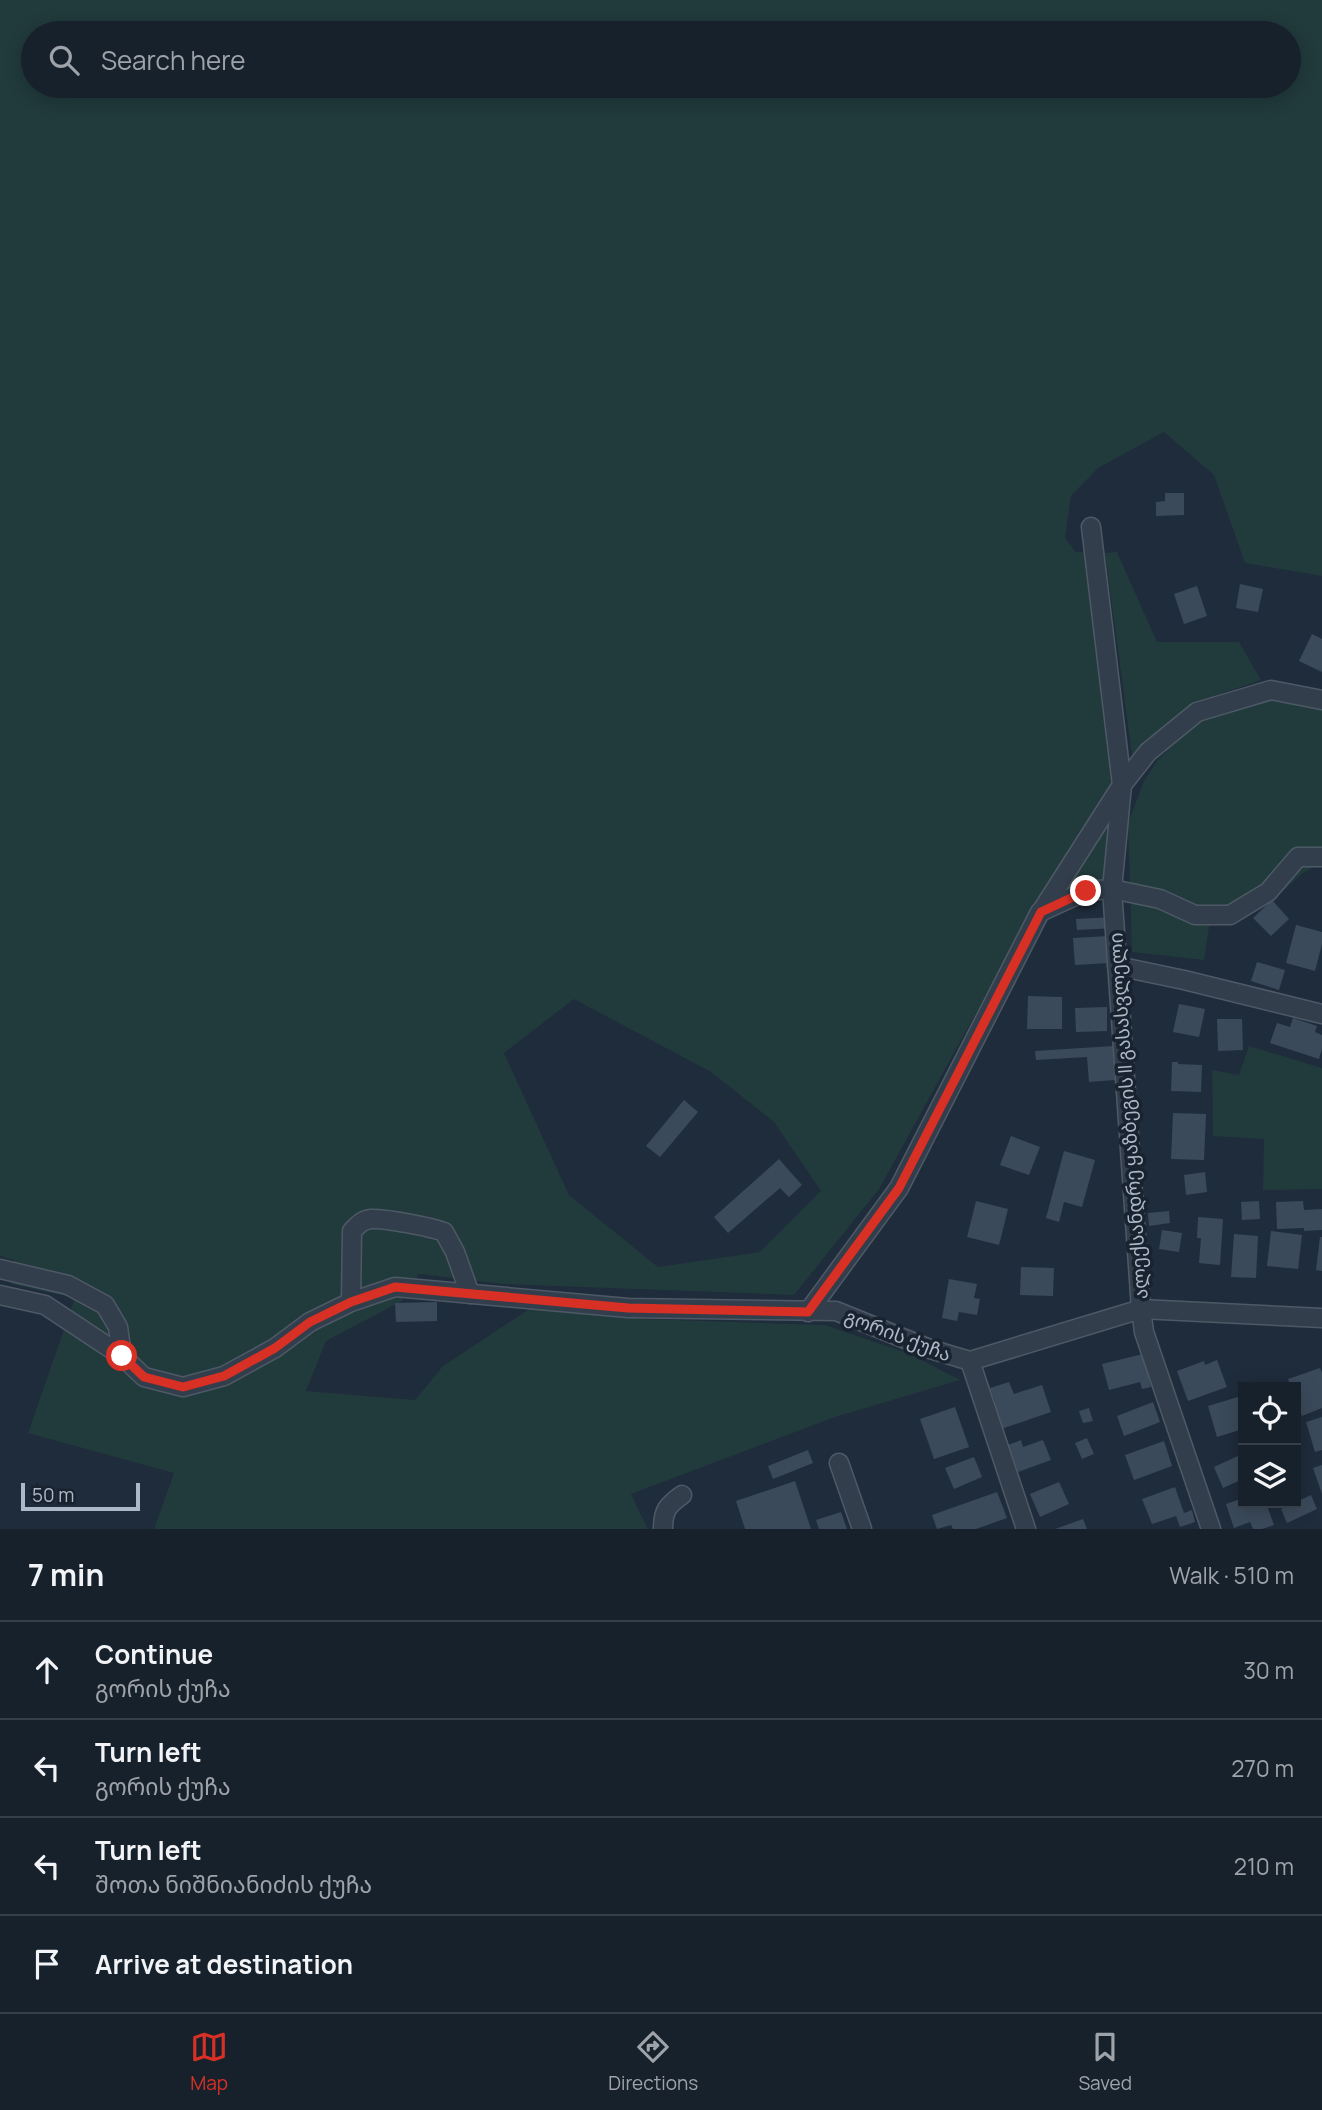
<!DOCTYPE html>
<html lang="en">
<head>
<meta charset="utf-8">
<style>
  body { margin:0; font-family:Manrope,"Noto Sans Georgian",sans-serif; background:#242e38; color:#f1f3f6 }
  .controls { position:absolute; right:21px; bottom:21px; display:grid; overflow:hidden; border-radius:0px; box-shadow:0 4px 18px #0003 }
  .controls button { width:63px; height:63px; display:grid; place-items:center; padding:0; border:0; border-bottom:2px solid #363e48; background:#17212c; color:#f1f3f6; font:35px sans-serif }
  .scale { position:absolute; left:21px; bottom:18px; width:119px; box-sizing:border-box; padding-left:7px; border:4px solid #aeb9c8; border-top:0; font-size:19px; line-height:24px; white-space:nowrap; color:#aeb9c8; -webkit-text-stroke:5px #192330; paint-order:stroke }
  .stop { position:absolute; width:21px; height:21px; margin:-16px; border:5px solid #d93025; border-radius:50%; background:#fff }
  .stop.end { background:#d93025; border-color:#fff; box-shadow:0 2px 7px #0008 }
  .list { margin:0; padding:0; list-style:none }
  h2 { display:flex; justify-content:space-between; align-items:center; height:91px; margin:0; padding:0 28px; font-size:30px }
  h2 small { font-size:23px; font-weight:400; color:#9ea3a9 }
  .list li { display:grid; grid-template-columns:46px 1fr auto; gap:21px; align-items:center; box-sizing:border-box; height:98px; padding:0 28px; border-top:2px solid #363e48 }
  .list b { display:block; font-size:26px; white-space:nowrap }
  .list p { margin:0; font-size:23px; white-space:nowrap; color:#9ea3a9 }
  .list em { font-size:23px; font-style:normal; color:#9ea3a9 }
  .icon { flex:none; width:38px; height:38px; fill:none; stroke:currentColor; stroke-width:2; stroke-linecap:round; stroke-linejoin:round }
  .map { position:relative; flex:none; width:1322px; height:1529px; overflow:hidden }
  .search { position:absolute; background:#17212c; box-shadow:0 4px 18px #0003; left:21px; right:21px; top:21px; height:77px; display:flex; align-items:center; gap:18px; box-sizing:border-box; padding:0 24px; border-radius:38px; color:#9ea3a9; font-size:26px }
  .sheet { height:483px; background:#17212c }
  nav { display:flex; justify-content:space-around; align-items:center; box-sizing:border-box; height:98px; border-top:2px solid #363e48; background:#17212c; font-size:19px; color:#9ea3a9 }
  nav a { display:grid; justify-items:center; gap:4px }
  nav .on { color:#d93025 }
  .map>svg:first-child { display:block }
  .green { fill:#213a3c; fill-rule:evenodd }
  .building { fill:#3b4a5b }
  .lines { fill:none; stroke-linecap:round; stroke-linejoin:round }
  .minor-casing { stroke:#4e5966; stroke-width:21 }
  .minor { stroke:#333e4c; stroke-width:18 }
  .route { stroke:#d93025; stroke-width:9 }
  .labels { text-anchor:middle; stroke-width:7; stroke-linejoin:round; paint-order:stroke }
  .street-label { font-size:19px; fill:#aeb9c8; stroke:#192330 }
</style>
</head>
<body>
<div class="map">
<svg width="1322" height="1529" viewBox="0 0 1322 1529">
  <rect width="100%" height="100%" fill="#1f2c3b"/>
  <g class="green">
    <path d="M0 0H1322V576L1245 563 1214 475 1164 432 1098 468 1071 496 1065 538 1076 552H1088L1113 772 1107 879 1074 889 1029 917 879 1189 794 1295 504 1284 419 1274 402 1301 326 1341 306 1391 415 1400 443 1366 534 1306 644 1319 825 1325 910 1354 960 1380 835 1417 631 1494 648 1529H154L174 1473 28 1433 75 1298 11 1284 14 1260 0 1256ZM33 33H1289V86H33ZM574 999 711 1072 774 1122 821 1191 760 1252 658 1267 569 1195 504 1053Z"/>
    <path d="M1117 552 1157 642H1239L1261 680 1191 704 1132 755 1105 553Z"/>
    <path d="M1271 699 1322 708V862L1303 873 1271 902 1209 927 1204 960 1132 952 1128 823 1144 781 1157 761 1202 716Z"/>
    <path d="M1249 1046 1322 1068V1189L1263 1190 1264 1139 1213 1136 1212 1070 1239 1075Z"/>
  </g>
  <g class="building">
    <path d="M1165 493H1184V515L1156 516V502L1165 501Z"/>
    <path d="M1240 584 1263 589 1258 612 1236 608Z"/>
    <path d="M1197 586 1207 616 1184 624 1174 594Z"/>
    <path d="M1312 634 1322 639V672L1299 661Z"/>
    <path d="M1272 900 1289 919 1271 936 1253 918Z"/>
    <path d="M1114 917V928L1077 930 1076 919Z"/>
    <path d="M1296 925 1322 932V944L1315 971 1286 963Z"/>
    <path d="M1108 936 1109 963 1075 965 1073 938Z"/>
    <path d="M1257 962 1285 970 1279 990 1251 981Z"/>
    <path d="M1028 996 1062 997V1029H1027Z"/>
    <path d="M1179 1004 1205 1009 1199 1037 1173 1032Z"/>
    <path d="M1107 1007V1031L1076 1032 1075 1008Z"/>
    <path d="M1293 1018 1317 1026 1315 1032 1322 1035V1049L1319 1059 1270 1043 1277 1023 1290 1027Z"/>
    <path d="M1217 1019H1242L1243 1050 1218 1051Z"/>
    <path d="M1113 1046 1115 1080 1089 1082 1087 1057 1036 1060 1035 1051Z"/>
    <path d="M1172 1062H1178V1064L1202 1065 1201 1092 1171 1091Z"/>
    <path d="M684 1100 698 1112 660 1157 646 1146Z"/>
    <path d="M1173 1113 1206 1114 1204 1160 1171 1159Z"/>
    <path d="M1011 1136 1040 1147 1029 1175 1000 1165Z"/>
    <path d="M1064 1151 1095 1160 1082 1207 1064 1202 1059 1222 1046 1218Z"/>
    <path d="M779 1159 802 1185 789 1197 780 1188 728 1233 714 1217Z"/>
    <path d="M1205 1172 1207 1192 1186 1195 1184 1175Z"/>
    <path d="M976 1201 1008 1209 999 1245 967 1237Z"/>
    <path d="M1259 1201 1260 1219 1242 1220 1241 1202Z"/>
    <path d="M1303 1201 1304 1210 1322 1209V1230L1304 1231V1228L1277 1229 1276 1202Z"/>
    <path d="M1169 1211 1170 1223 1149 1226 1148 1213Z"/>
    <path d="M1198 1217 1223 1219 1220 1265 1199 1263 1201 1238H1197Z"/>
    <path d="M1162 1230 1182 1233 1179 1252 1159 1249Z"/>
    <path d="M1271 1231 1302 1235 1298 1269 1267 1266Z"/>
    <path d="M1234 1234 1258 1236 1256 1278 1231 1277Z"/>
    <path d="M1320 1237H1322V1271L1316 1270Z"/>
    <path d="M1021 1267 1054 1268 1053 1296 1020 1295Z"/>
    <path d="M949 1279 977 1284 974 1298 980 1299 977 1315 959 1312 957 1321 942 1318Z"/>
    <path d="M437 1302V1321L396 1322 395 1303Z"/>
    <path d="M1143 1354 1151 1387 1142 1389 1140 1382 1109 1390 1102 1364Z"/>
    <path d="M1217 1360 1227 1387 1188 1401 1177 1371 1204 1361 1205 1365Z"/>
    <path d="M1320 1368 1322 1373V1408L1302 1416 1296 1400V1387H1291L1288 1379Z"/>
    <path d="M1009 1382 1014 1394 1042 1385 1051 1412 1001 1429 992 1403 995 1402 990 1388Z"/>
    <path d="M1241 1396 1243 1403V1429L1217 1437 1208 1406Z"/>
    <path d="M1153 1402 1160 1422 1124 1436 1117 1416Z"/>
    <path d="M955 1407 969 1447 934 1459 920 1419Z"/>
    <path d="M1089 1408 1093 1421 1083 1423 1079 1411Z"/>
    <path d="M1322 1417V1450L1315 1452 1306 1422Z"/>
    <path d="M1087 1438 1094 1454 1082 1459 1075 1443Z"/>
    <path d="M1021 1440 1023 1447 1043 1440 1051 1460 1018 1472 1008 1445Z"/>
    <path d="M1164 1441 1172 1466 1134 1480 1125 1455Z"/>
    <path d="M808 1450 813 1463 773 1479 768 1466Z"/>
    <path d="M1238 1456 1243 1469V1479L1223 1488 1214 1467Z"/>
    <path d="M974 1457 982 1477 954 1489 945 1468Z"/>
    <path d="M1322 1465V1494L1313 1468Z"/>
    <path d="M795 1481 811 1529H745L736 1501Z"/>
    <path d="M1059 1482 1069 1504 1040 1517 1030 1494Z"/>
    <path d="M1175 1487 1184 1513 1192 1510 1195 1522 1180 1527 1176 1516 1152 1524 1142 1499Z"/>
    <path d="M997 1492 1007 1518 976 1529H953L951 1525 937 1529 932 1515Z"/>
    <path d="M1311 1495 1317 1509 1287 1523 1281 1509Z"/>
    <path d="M1243 1498V1503H1266L1274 1525 1262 1529H1253L1250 1522 1234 1528 1226 1504Z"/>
    <path d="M841 1512 847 1529H819L816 1520Z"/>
    <path d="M1083 1519 1087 1529H1055Z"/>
  </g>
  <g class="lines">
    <g class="minor-casing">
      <g id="minor">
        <path d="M1091 527 1122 785 1112 889 1141 1309 1144 1332 1211 1529"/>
        <path d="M1041 912 1122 785 1148 752 1197 712 1271 690 1322 700"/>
        <path d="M1117 966 1184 980 1322 1014"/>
        <path d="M0 1269 68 1285 105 1305 118 1327 122 1356 144 1377 183 1387 224 1376 275 1348 310 1322 351 1302 395 1287 628 1308 836 1311 930 1349 970 1361 1141 1309 1322 1318"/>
        <path d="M0 1295 45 1305 122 1356"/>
        <path d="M351 1302 352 1231C358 1225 362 1220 371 1219 384 1218 431 1227 444 1232L455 1252 470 1294"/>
        <path d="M808 1312 899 1188 1040 912 1086 891 1112 889 1160 899 1195 915H1230L1268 892 1298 857H1322"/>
        <path d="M970 1361 1026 1529"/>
        <path d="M839 1463 862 1529"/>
        <path d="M663 1529C663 1510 668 1505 682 1495"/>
      </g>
    </g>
    <use href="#minor" class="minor"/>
  </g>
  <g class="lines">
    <path class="route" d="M122 1356 144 1377 183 1387 224 1376 275 1348 310 1322 351 1302 395 1287 628 1308 808 1312 899 1188 1041 912 1086 891"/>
  </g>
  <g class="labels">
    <g class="street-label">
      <text transform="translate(1128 1116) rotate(-94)" y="7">ალექსანდრე ყაზბეგის II გასასვლელი</text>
      <text transform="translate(898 1335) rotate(21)" y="7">გორის ქუჩა</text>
    </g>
  </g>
</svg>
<div class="controls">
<button><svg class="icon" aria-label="locate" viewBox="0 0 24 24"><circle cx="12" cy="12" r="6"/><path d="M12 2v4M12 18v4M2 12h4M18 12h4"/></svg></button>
<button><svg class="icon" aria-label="layers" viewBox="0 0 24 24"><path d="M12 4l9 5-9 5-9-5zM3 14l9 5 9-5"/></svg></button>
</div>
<div class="scale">50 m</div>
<div class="stop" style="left:122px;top:1356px"></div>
<div class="stop end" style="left:1086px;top:891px"></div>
<div class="search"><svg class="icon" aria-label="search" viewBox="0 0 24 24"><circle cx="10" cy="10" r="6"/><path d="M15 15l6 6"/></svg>Search here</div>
</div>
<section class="sheet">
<h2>7 min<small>Walk · 510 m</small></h2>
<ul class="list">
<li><svg class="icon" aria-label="ahead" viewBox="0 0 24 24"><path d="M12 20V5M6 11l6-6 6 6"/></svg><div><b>Continue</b><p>გორის ქუჩა</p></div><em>30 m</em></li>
<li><svg class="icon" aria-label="left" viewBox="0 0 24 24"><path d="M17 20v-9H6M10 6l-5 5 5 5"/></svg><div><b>Turn left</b><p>გორის ქუჩა</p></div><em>270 m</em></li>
<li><svg class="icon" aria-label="left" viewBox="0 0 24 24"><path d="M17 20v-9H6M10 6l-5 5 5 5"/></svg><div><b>Turn left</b><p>შოთა ნიშნიანიძის ქუჩა</p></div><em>210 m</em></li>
<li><svg class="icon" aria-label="arrive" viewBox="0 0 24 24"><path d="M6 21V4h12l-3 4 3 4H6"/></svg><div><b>Arrive at destination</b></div></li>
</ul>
</section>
<nav>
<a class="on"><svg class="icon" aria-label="map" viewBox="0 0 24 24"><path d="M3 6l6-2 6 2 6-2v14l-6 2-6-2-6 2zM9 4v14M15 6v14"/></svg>Map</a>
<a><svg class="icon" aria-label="directions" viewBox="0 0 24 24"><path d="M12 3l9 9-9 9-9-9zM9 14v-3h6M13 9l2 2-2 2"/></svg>Directions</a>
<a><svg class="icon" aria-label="saved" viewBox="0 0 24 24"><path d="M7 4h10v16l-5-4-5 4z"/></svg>Saved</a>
</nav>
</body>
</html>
